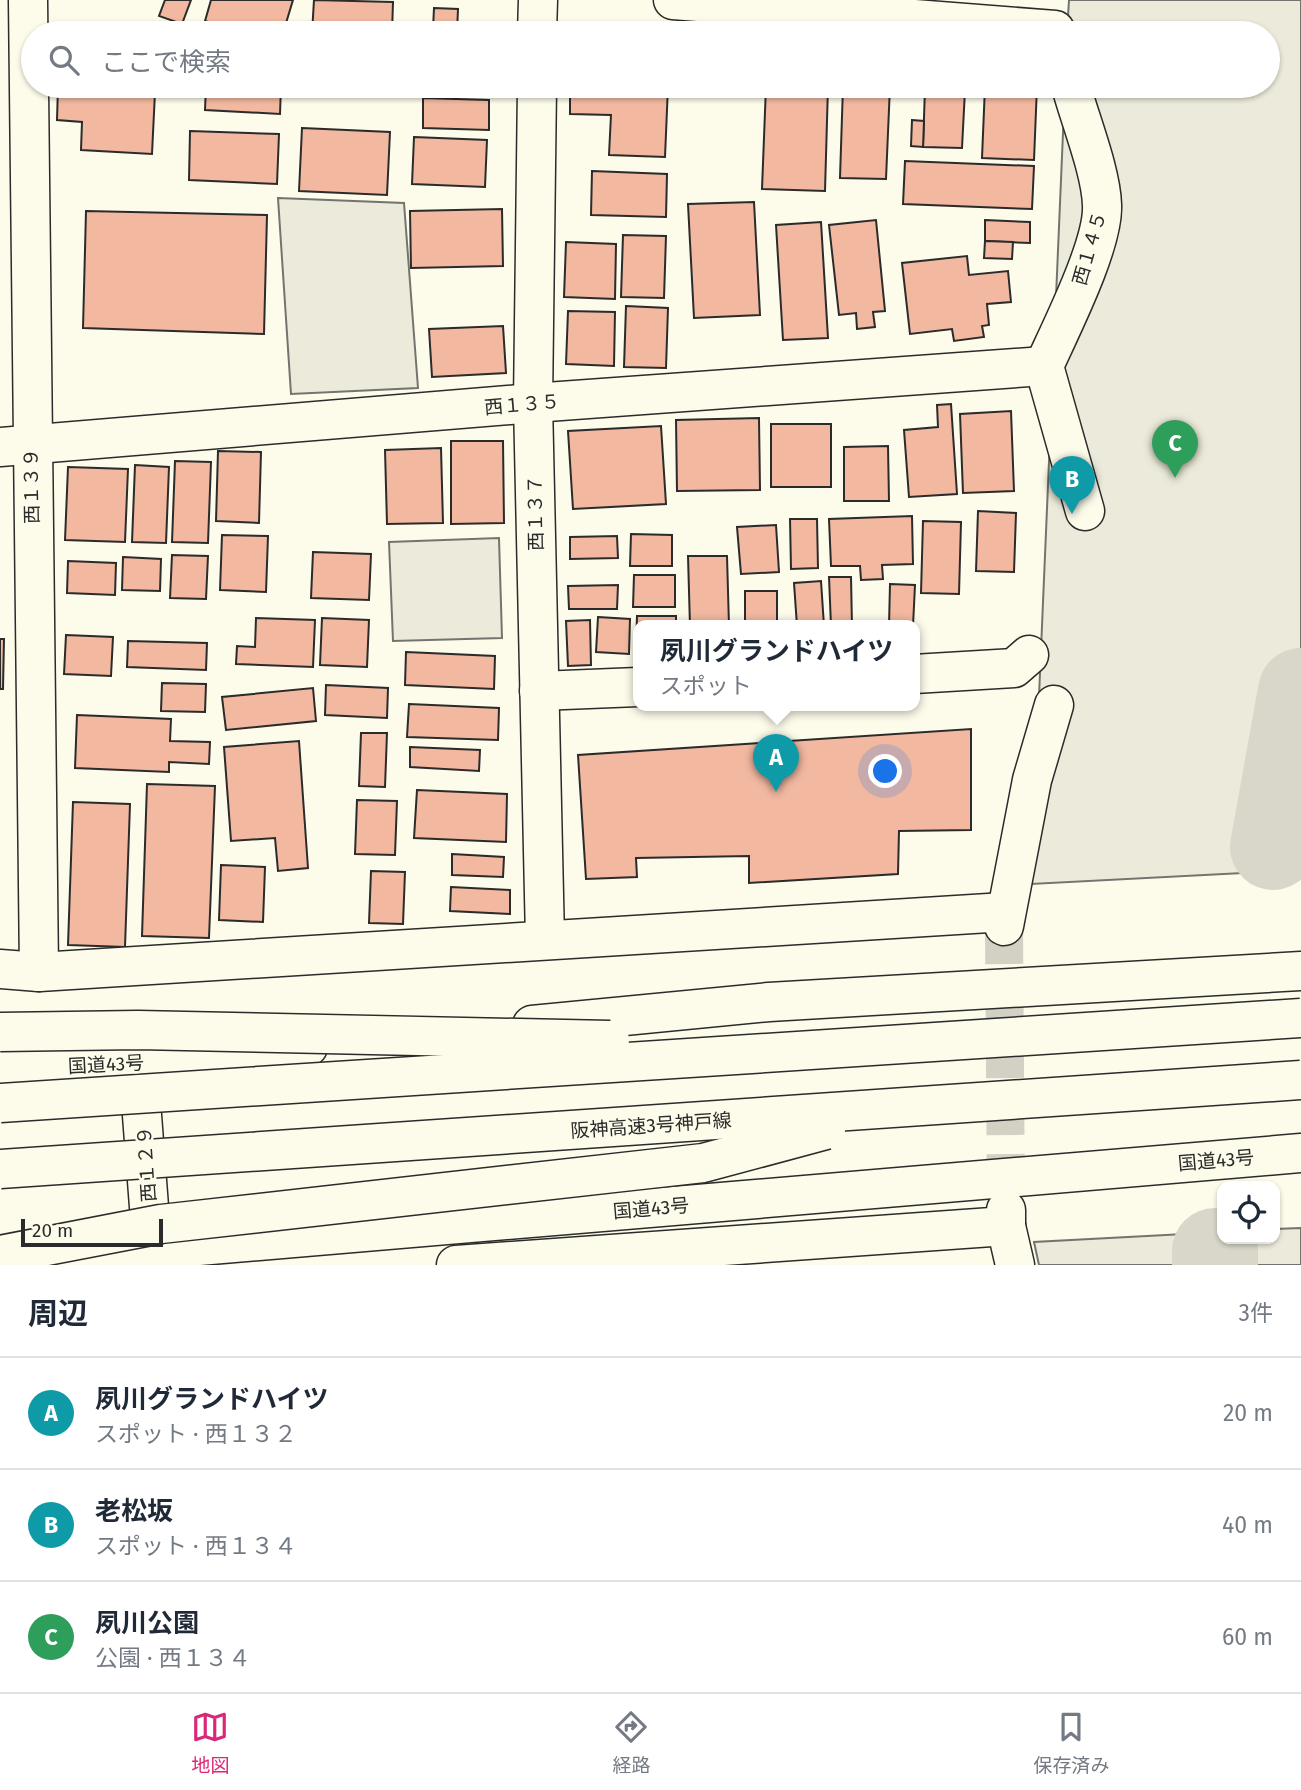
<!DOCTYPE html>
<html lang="ja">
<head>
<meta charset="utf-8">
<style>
  body { margin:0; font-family:"Fira Sans","Noto Sans JP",sans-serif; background:#f2f2f3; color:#1f2937 }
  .controls { position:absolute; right:21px; bottom:21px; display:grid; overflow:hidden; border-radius:14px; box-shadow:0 2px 5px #0004 }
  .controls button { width:63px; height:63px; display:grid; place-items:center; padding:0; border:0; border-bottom:2px solid #e0e1e3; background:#fff; color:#1f2937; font:35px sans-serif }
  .scale { position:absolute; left:21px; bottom:18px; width:142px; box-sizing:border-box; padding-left:7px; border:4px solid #2b2b2b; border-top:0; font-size:19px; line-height:24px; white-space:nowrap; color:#2b2b2b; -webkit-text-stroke:5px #fdfbea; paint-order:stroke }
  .you { position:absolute; left:886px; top:772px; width:24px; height:24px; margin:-18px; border:5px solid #fff; border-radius:50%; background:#1a73e8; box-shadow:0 0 0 10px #1a73e833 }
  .badge { display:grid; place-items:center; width:46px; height:46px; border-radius:50%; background:#db2777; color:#fff; font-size:23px; font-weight:700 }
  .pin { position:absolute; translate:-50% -58px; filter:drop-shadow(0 2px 4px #0008) }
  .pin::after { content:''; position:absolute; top:37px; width:24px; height:21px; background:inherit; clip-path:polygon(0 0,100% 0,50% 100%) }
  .popup { position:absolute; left:633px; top:620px; width:287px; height:91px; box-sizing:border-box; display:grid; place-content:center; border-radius:14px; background:#fff; filter:drop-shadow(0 2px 5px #0005); font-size:23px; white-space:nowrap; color:#747a83 }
  .popup b { font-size:26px; color:#1f2937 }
  .popup::after { content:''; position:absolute; left:50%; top:100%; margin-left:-14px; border:14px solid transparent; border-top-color:#fff }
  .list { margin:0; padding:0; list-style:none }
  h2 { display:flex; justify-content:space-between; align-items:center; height:91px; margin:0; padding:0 28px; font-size:30px }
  h2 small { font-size:23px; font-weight:400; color:#747a83 }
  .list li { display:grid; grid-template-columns:46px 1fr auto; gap:21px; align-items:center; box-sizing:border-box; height:112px; padding:0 28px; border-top:2px solid #e0e1e3 }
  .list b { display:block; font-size:26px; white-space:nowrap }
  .list p { margin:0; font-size:23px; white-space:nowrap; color:#747a83 }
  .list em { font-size:23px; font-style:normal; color:#747a83 }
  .icon { flex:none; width:38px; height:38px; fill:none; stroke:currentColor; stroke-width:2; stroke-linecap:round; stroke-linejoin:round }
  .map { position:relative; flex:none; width:1301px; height:1265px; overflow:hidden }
  .search { position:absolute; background:#fff; box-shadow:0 2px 5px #0004; left:21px; right:21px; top:21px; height:77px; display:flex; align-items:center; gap:18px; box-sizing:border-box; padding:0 24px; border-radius:38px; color:#747a83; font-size:26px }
  .sheet { height:427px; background:#fff }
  nav { display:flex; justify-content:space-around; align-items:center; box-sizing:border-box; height:98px; border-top:2px solid #e0e1e3; background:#fff; font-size:19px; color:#747a83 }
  nav a { display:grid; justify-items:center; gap:4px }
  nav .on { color:#db2777 }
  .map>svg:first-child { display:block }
  .park { fill:#ecebdb; stroke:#74746e; stroke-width:2 }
  .parking { fill:#eceadb; stroke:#74746e; stroke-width:2 }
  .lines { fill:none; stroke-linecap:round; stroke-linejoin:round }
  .river { stroke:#d8d7c9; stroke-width:86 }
  .building { fill:#f2b8a0; stroke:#2b2b2b; stroke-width:2 }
  .minor-tunnel { stroke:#d3d1c4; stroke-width:38; stroke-dasharray:38 19; stroke-linecap:butt }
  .minor-casing { stroke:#2b2b2b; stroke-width:41 }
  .tertiary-casing { stroke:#2b2b2b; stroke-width:41 }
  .trunk-casing { stroke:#2b2b2b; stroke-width:41 }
  .minor { stroke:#fdfbea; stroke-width:38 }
  .tertiary { stroke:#fdfbea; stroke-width:38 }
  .trunk { stroke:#fdfbea; stroke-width:38 }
  .motorway-bridge-casing { stroke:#2b2b2b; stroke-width:41; stroke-linecap:butt }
  .motorway-bridge { stroke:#fdfbea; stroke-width:38 }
  .labels { text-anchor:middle; stroke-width:5; stroke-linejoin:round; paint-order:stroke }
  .street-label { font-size:19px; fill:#2b2b2b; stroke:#fdfbea }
</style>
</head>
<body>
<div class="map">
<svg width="1301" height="1265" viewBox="0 0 1301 1265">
  <rect width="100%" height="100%" fill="#fdfbea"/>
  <g class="park">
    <path d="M1069 0H1301V870L1031 884 1065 86H1268V33H1067Z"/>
    <path d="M1301 1228V1265H1039L1034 1242 1222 1232V1239H1275V1229Z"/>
  </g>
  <g class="parking">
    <path d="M278 198 404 203 418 388 291 394Z"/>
    <path d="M499 538 502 638 393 641 389 542Z"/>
  </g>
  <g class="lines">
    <g class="river">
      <path d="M1273 847 1301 691"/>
      <path d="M1215 1265V1251"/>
    </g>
  </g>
  <g class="building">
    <path d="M165 0H191L182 24 159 16Z"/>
    <path d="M211 0H293L283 33H244L205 21Z"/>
    <path d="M314 0 393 2 392 33H312Z"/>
    <path d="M434 8 458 9 457 33H420V29H433Z"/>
    <path d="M58 86H128V91L155 92 152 154 81 150 82 122 57 120Z"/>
    <path d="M206 86H281L280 114 205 110Z"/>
    <path d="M570 86H668L665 157 609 155 611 115 570 114Z"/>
    <path d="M766 86H828L825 191 762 189Z"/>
    <path d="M843 86H890L886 179 840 178Z"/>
    <path d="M985 86H1037L1034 160 982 158Z"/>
    <path d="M925 88 965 90 962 148 923 147Z"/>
    <path d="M423 98 489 100V130L423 128Z"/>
    <path d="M912 120 924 121 923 147 911 146Z"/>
    <path d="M302 128 390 132 387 195 299 191Z"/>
    <path d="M190 131 279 134 277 184 189 180Z"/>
    <path d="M414 137 487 140 485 187 412 184Z"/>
    <path d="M905 161 1034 166 1032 209 903 204Z"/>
    <path d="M592 171 667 174 666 217 591 215Z"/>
    <path d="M754 202 760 315 694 318 688 204Z"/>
    <path d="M502 209 503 266 411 268 410 211Z"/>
    <path d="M86 211 267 215 264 334 83 328Z"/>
    <path d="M876 220 885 311 873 312 875 327 857 329 856 313 839 315 829 225Z"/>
    <path d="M985 220 1030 222V243L985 241Z"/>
    <path d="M821 222 828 338 783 340 776 225Z"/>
    <path d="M623 235 666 236 664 298 621 297Z"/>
    <path d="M985 241 1013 242 1012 259 984 258Z"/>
    <path d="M566 242 616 244 615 299 564 297Z"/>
    <path d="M967 256 969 275 1008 271 1011 302 987 304 989 325 982 326 984 337 954 341 952 329 910 334 902 263Z"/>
    <path d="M626 306 668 308 666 368 624 367Z"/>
    <path d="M568 311 615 312 614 366 566 364Z"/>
    <path d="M503 326 506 373 432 377 429 329Z"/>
    <path d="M951 404 957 494 909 497 904 430 938 427 937 405Z"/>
    <path d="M1011 411 1014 491 963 493 960 414Z"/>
    <path d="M759 418 760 490 677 491 676 420Z"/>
    <rect x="771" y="424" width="60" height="63"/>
    <path d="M661 426 666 504 573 509 568 431Z"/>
    <path d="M451 441H503L504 523 451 524Z"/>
    <path d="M888 446 889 501H844V447Z"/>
    <path d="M441 448 443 523 387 524 385 450Z"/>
    <path d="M218 451 261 452 259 523 216 521Z"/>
    <path d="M175 461 211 462 208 543 172 542Z"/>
    <path d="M135 465 169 467 166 543 132 542Z"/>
    <path d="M68 467 128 469 125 542 65 540Z"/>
    <path d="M978 511 1016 513 1014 572 976 571Z"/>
    <path d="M912 516 913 564 882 565 883 579 861 580 860 566H831L829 519Z"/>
    <path d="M790 519H817L818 568 791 569Z"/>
    <path d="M923 521 961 522 959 594 921 593Z"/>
    <path d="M776 525 779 572 741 574 737 527Z"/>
    <path d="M631 534 672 535V566H630Z"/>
    <path d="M222 535 268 536 266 592 220 590Z"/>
    <path d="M617 536 618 558 570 559V537Z"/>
    <path d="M313 552 371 554 369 600 311 598Z"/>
    <path d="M172 555 208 556 206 599 170 598Z"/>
    <path d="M688 556H727L729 626H690Z"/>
    <path d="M123 557 161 559 160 591 122 590Z"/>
    <path d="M68 561 116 563 115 595 67 593Z"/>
    <path d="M634 575H675V607H633Z"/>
    <path d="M829 577H851L852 626H831Z"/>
    <path d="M821 581 824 626H797L794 583Z"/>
    <path d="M890 584 915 585 913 626H889Z"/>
    <path d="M618 585 617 609H569L568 586Z"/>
    <rect x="745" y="591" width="32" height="35"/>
    <path d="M637 616H676V626H638L636 650Z"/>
    <path d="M598 617 630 619 629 654 596 652Z"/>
    <path d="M256 618 315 620 313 667 236 664 237 646 255 647Z"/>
    <path d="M322 618 369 620 367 667 320 665Z"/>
    <path d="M590 620 591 665 568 666 566 621Z"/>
    <path d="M66 635 113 637 111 676 64 674Z"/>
    <path d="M0 639H4L3 689H0Z"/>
    <path d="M128 641 207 643 206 670 127 667Z"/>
    <path d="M406 652 495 656 494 689 405 685Z"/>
    <path d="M162 683 206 684 205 712 161 711Z"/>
    <path d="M326 685 388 688 387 718 325 715Z"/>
    <path d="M313 688 316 721 226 730 222 697Z"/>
    <path d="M409 704 499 708 498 740 407 737Z"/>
    <path d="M77 715 171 719 170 741 210 742 209 764 169 762V772L75 768Z"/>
    <path d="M971 729V830L899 831 898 874 749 883V856L636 858 637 877 586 879 578 755Z"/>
    <path d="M361 733H387L385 787 359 786Z"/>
    <path d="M299 741 308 868 278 871 275 838 231 841 224 747Z"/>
    <path d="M410 747 480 750 479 771 410 767Z"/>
    <path d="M147 784 215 786 209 938 142 936Z"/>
    <path d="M417 790 507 794 506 842 414 838Z"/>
    <path d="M357 800 397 801 395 855 355 854Z"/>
    <path d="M73 802 130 804 125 947 68 945Z"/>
    <path d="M452 854 504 857 503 877 452 875Z"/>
    <path d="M221 865 265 867 263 922 219 920Z"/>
    <path d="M371 871 405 872 403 924 369 923Z"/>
    <path d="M451 887 510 890V914L450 911Z"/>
  </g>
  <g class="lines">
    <path class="minor-tunnel" d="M1004 926 1006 1210"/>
    <g class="minor-casing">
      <g id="minor">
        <path d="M28 0 39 972"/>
        <path d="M673 0 1055 30 1056 33"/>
        <path d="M537 33 538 0"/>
        <path d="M537 86 533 403 545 940"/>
        <path d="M1044 366C1061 328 1104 244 1102 205 1101 171 1080 120 1071 86"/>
        <path d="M1044 366 1085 511"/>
        <path d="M0 447 533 403 1044 366"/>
        <path d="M914 674 1014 668 1029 655"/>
        <path d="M539 691 638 687"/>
        <path d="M1004 926 1032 780 1054 705"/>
        <path d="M0 969 39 972 1005 912"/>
        <path d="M138 1063 153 1259"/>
        <path d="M456 1265 1006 1226V1210"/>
      </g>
    </g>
    <g class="tertiary-casing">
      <path id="tertiary" d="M1006 1226 1015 1265"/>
    </g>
    <g class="trunk-casing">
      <g id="trunk">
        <path d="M532 1025 769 1002 1301 971"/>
        <path d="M0 1070 138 1063 308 1047"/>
        <path d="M69 1254 152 1250 1301 1153"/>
      </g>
    </g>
    <use href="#minor" class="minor"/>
    <use href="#tertiary" class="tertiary"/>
    <use href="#trunk" class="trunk"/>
    <g class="motorway-bridge-casing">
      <g id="motorway-bridge">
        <path d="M0 1032 138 1030 610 1040"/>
        <path d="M0 1103 1301 1018"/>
        <path d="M0 1169 1301 1080"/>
        <path d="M0 1255 161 1224 703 1163 826 1130"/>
      </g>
    </g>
    <use href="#motorway-bridge" class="motorway-bridge"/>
  </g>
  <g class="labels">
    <g class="street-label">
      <text transform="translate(1089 248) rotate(-74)" y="7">西１４５</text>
      <text transform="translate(522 404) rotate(-5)" y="7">西１３５</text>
      <text transform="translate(31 486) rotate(-91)" y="7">西１３９</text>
      <text transform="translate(535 513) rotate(-91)" y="7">西１３７</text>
      <text transform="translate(106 1064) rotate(-3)" y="7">国道43号</text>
      <text transform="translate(651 1125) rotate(-4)" y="7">阪神高速3号神戸線</text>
      <text transform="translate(1216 1160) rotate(-5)" y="7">国道43号</text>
      <text transform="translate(146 1164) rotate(-94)" y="7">西１２９</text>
      <text transform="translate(651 1208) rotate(-5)" y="7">国道43号</text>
    </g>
  </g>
</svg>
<div class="controls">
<button><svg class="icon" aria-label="locate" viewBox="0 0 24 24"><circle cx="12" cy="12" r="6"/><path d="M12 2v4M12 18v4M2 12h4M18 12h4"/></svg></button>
</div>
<div class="scale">20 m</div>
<div class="you"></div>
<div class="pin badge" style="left:776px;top:792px;background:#0f9aa8">A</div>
<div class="popup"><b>夙川グランドハイツ</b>スポット</div>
<div class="pin badge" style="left:1072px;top:514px;background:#0f9aa8">B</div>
<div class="pin badge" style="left:1175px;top:478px;background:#2e9e5b">C</div>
<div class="search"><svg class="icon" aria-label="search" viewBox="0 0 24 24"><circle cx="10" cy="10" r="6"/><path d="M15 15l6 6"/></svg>ここで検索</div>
</div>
<section class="sheet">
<h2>周辺<small>3件</small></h2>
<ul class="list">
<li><span class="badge" style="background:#0f9aa8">A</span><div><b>夙川グランドハイツ</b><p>スポット · 西１３２</p></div><em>20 m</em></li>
<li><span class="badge" style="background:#0f9aa8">B</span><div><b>老松坂</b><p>スポット · 西１３４</p></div><em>40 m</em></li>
<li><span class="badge" style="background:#2e9e5b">C</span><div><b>夙川公園</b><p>公園 · 西１３４</p></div><em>60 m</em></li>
</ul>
</section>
<nav>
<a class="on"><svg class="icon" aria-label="map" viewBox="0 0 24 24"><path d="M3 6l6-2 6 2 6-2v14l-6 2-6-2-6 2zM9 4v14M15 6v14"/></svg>地図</a>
<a><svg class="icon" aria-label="directions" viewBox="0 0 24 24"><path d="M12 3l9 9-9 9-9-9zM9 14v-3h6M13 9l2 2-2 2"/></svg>経路</a>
<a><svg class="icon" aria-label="saved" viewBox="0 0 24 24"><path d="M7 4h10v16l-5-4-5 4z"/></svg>保存済み</a>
</nav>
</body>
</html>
